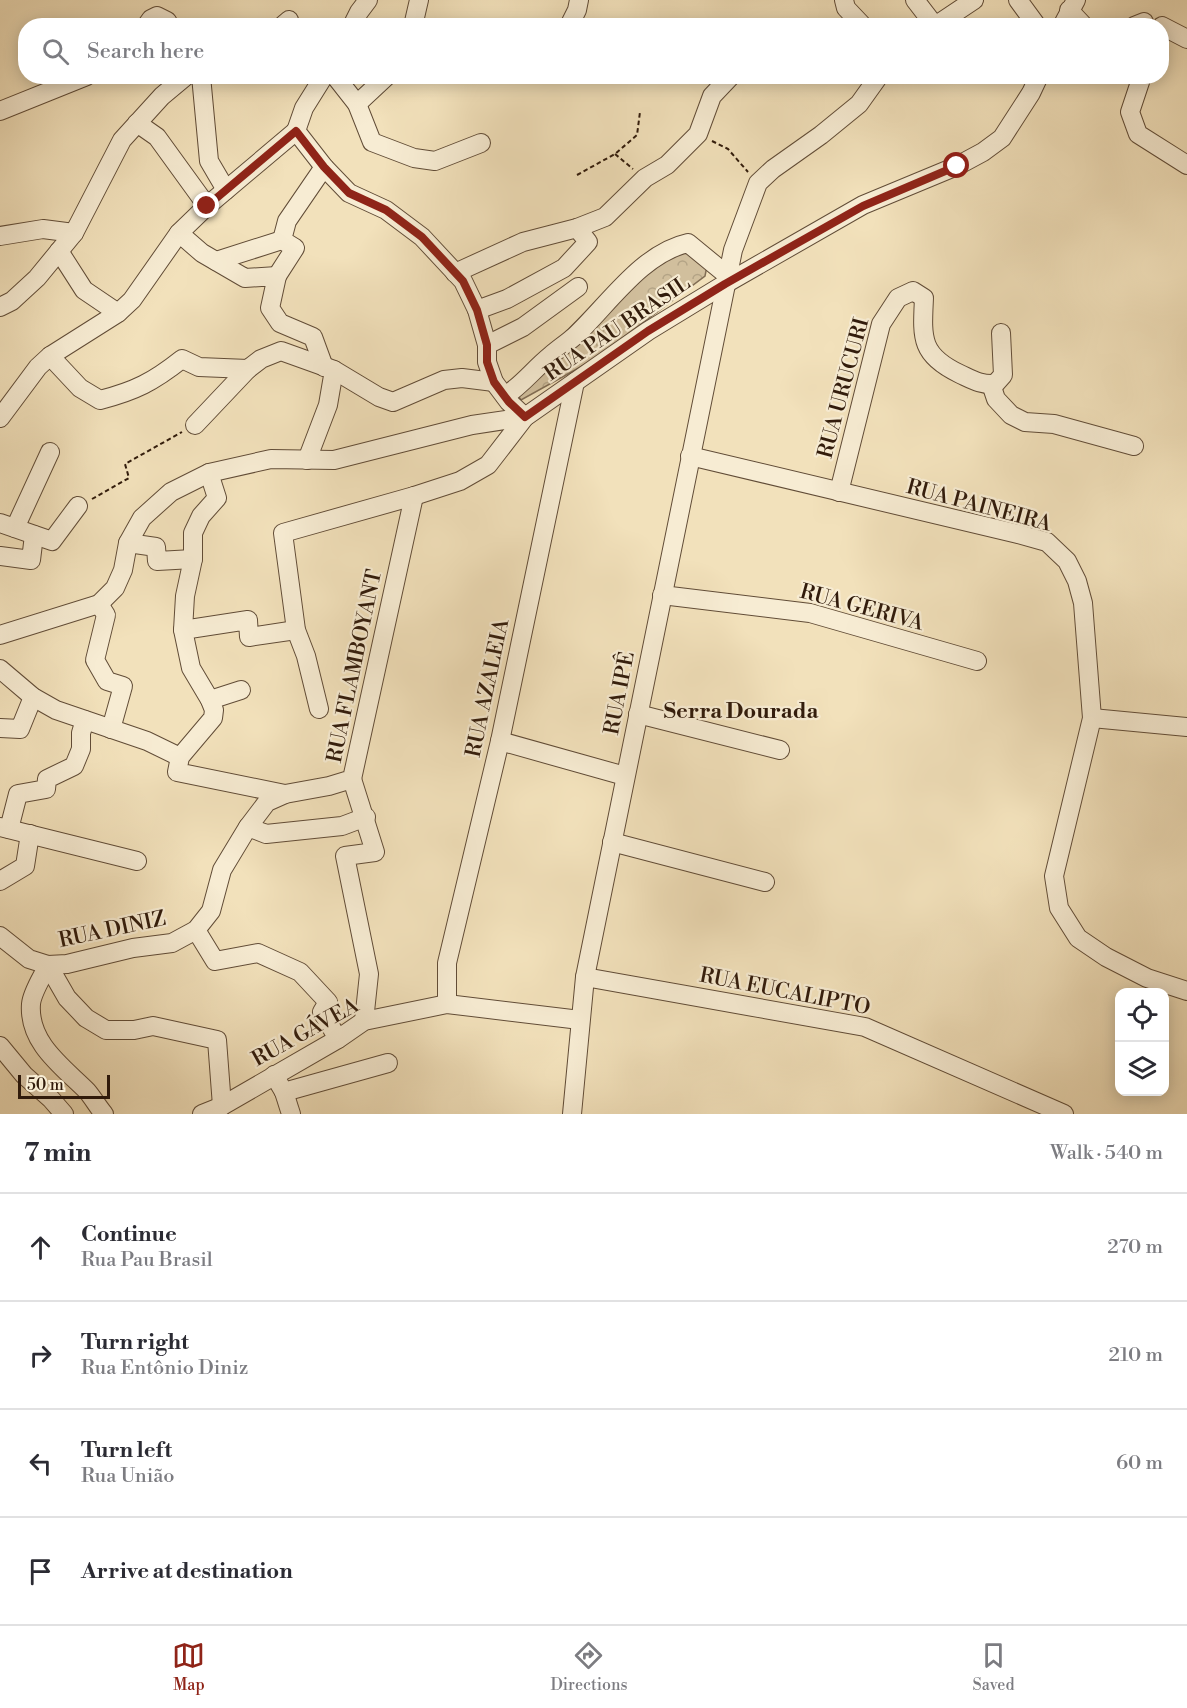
<!DOCTYPE html>
<html lang="en">
<head>
<meta charset="utf-8">
<style>
  body { margin:0; font-family:"Libre Bodoni",serif; background:#f2f2f3; color:#2b2b33 }
  .controls { position:absolute; right:18px; bottom:18px; display:grid; overflow:hidden; border-radius:12px; box-shadow:0 3px 15px #0003 }
  .controls button { width:54px; height:54px; display:grid; place-items:center; padding:0; border:0; border-bottom:2px solid #e1e1e2; background:#fff; color:#2b2b33; font:30px sans-serif }
  .scale { position:absolute; left:18px; bottom:15px; width:92px; box-sizing:border-box; padding-left:6px; border:3px solid #311b0b; border-top:0; font-size:16px; line-height:21px; white-space:nowrap; color:#311b0b; -webkit-text-stroke:4px #f7ecd3; paint-order:stroke }
  .stop { position:absolute; width:18px; height:18px; margin:-14px; border:4px solid #8f2418; border-radius:50%; background:#fff }
  .stop.end { background:#8f2418; border-color:#fff; box-shadow:0 2px 6px #0008 }
  .list { margin:0; padding:0; list-style:none }
  h2 { display:flex; justify-content:space-between; align-items:center; height:78px; margin:0; padding:0 24px; font-size:26px }
  h2 small { font-size:20px; font-weight:400; color:#7c7c81 }
  .list li { display:grid; grid-template-columns:39px 1fr auto; gap:18px; align-items:center; box-sizing:border-box; height:108px; padding:0 24px; border-top:2px solid #e1e1e2 }
  .list b { display:block; font-size:22px; white-space:nowrap }
  .list p { margin:0; font-size:20px; white-space:nowrap; color:#7c7c81 }
  .list em { font-size:20px; font-style:normal; color:#7c7c81 }
  .icon { flex:none; width:33px; height:33px; fill:none; stroke:currentColor; stroke-width:2; stroke-linecap:round; stroke-linejoin:round }
  .map { position:relative; flex:none; width:1187px; height:1114px; overflow:hidden }
  .search { position:absolute; background:#fff; box-shadow:0 3px 15px #0003; left:18px; right:18px; top:18px; height:66px; display:flex; align-items:center; gap:15px; box-sizing:border-box; padding:0 21px; border-radius:24px; color:#7c7c81; font-size:22px }
  .sheet { height:510px; background:#fff }
  nav { display:flex; justify-content:space-around; align-items:center; box-sizing:border-box; height:84px; border-top:2px solid #e1e1e2; background:#fff; font-size:16px; color:#7c7c81 }
  nav a { display:grid; justify-items:center; gap:3px }
  nav .on { color:#8f2418 }
  .map>svg:first-child { display:block }
  .forest { fill:url(#forest-crowns); stroke:#816d54; stroke-width:1.5 }
  .lines { fill:none; stroke-linecap:round; stroke-linejoin:round }
  .minor-casing { stroke:#614c37; stroke-width:20 }
  .path { stroke:#311b0b; stroke-width:2; stroke-dasharray:4.5 3; stroke-linecap:butt }
  .minor { stroke:#f7ecd3; stroke-width:18 }
  .route { stroke:#8f2418; stroke-width:8 }
  .labels { text-anchor:middle; stroke-width:4.5; stroke-linejoin:round; paint-order:stroke }
  .street-label { font-size:21px; fill:#311b0b; stroke:#f7ecd3 }
  .neighbourhood-label { font-size:22px; font-weight:bold; fill:#311b0b; stroke:#f7ecd3 }
</style>
</head>
<body>
<div class="map">
<svg width="1187" height="1114" viewBox="0 0 1187 1114">
  <defs>
    <pattern id="forest-crowns" width="20" height="18" patternUnits="userSpaceOnUse" patternTransform="scale(1.5)"><rect width="20" height="18" fill="#d1bf9d"/><path d="M2 6a3 3 0 1 1 6 0M12 15a3 3 0 1 1 6 0" fill="none" stroke="#b4a486"/></pattern>
  </defs>
  <rect width="100%" height="100%" fill="#f2e1bb"/>
  <filter id="stains"><feTurbulence type="fractalNoise" baseFrequency=".00333" numOctaves="4"/><feColorMatrix values="0 0 0 0 .2 0 0 0 0 .09 0 0 0 0 .02 0 0 0 .5 -.17"/></filter>
  <radialGradient id="worn" r=".72"><stop offset=".6" stop-color="#630" stop-opacity="0"/><stop offset="1" stop-color="#630" stop-opacity=".3"/></radialGradient>
  <path class="forest" d="M670 240 709 256 705 276 593 360 521 400 512 386 635 262Z"/>
  <g class="lines">
    <g class="minor-casing">
      <g id="minor">
        <path d="M844 0 846 8 863 26"/>
        <path d="M915 0 935 26 974 0"/>
        <path d="M1018 0 1037 26"/>
        <path d="M1069 10 1084 26"/>
        <path d="M146 26 151 19 157 16 167 21 170 26"/>
        <path d="M282 26 289 20"/>
        <path d="M352 26 359 12 368 0"/>
        <path d="M413 26 419 0"/>
        <path d="M569 26 577 10 579 0"/>
        <path d="M1062 26 1076 0"/>
        <path d="M1134 26 1144 22"/>
        <path d="M1162 26 1187 39"/>
        <path d="M201 76 209 161 226 190"/>
        <path d="M335 76 357 104 372 142 414 158 435 161 481 143"/>
        <path d="M1142 76 1130 112 1138 134 1187 165"/>
        <path d="M357 104 387 76"/>
        <path d="M0 111 87 76"/>
        <path d="M137 123 157 137 207 206"/>
        <path d="M296 131 324 167 349 193 386 210 422 237 463 281 477 310 487 345V362L494 382 509 402 525 417"/>
        <path d="M296 131 304 108 324 76"/>
        <path d="M179 233 202 253 245 278 277 276 270 308 280 323 313 337 324 367"/>
        <path d="M0 236 43 229 74 233"/>
        <path d="M59 251 84 290 118 313"/>
        <path d="M216 261 282 240"/>
        <path d="M455 273 523 242 577 228 605 217 645 178 667 165 698 134 712 96 731 76"/>
        <path d="M277 276 295 248 282 240 287 221 324 167"/>
        <path d="M0 307 12 301 37 278 74 233 122 140 162 96 186 76"/>
        <path d="M477 310 507 299 564 268 588 242 577 228"/>
        <path d="M487 345 523 327 578 287"/>
        <path d="M50 356 80 388 100 400C135 391 153 382 182 359L199 367 248 369 261 359 281 351 334 370 379 397 393 402 444 380 462 378 494 382"/>
        <path d="M991 384 996 399 1011 415 1025 422 1054 424 1134 446"/>
        <path d="M505 396C522 385 534 369 550 356 558 349 567 343 575 336 608 305 642 253 688 243L727 275"/>
        <path d="M0 418 38 367 50 356 118 313 132 300 179 233 207 206 296 131"/>
        <path d="M195 425 248 369"/>
        <path d="M690 456 1018 534 1047 542 1067 561 1077 581 1083 603 1092 718 1054 876 1059 908 1078 938 1106 957 1147 978 1187 991"/>
        <path d="M307 460 328 405 334 370"/>
        <path d="M209 473 217 498 201 516 193 533V559L185 596 183 630 191 668 210 700 214 710 213 718 180 757 177 772 285 794"/>
        <path d="M839 492 881 324 898 298 913 291 924 298C922 338 920 355 960 374 973 380 981 385 995 384L1003 375 1001 333"/>
        <path d="M0 523 52 541 78 506"/>
        <path d="M15 528 50 452"/>
        <path d="M128 543 156 547 157 561 193 559"/>
        <path d="M0 556 31 560 34 535"/>
        <path d="M662 595 810 613 977 661"/>
        <path d="M99 604 106 615 95 660 107 681 123 686 111 729"/>
        <path d="M183 630 248 620 249 637 296 630"/>
        <path d="M0 635 99 604 115 588 123 570 128 543 142 518 171 492 209 473 271 459 334 460 472 425 525 417"/>
        <path d="M0 669 33 697 56 710 147 741 180 757"/>
        <path d="M210 700 241 690"/>
        <path d="M319 709 306 656 296 630 283 533 414 496 460 481 488 465 525 417 648 331 725 284 863 205 957 166 983 152 1002 138 1031 93 1039 76"/>
        <path d="M638 714 780 750"/>
        <path d="M1092 718 1187 727"/>
        <path d="M0 728 20 729 33 697"/>
        <path d="M500 741 625 776"/>
        <path d="M352 779 375 852 345 856 369 974 364 1021"/>
        <path d="M0 827 137 861"/>
        <path d="M248 827 266 834 342 826 366 817"/>
        <path d="M9 829 18 794 46 789 47 779 74 766 81 749V733L85 720"/>
        <path d="M612 842 765 882"/>
        <path d="M0 881 25 866 30 834"/>
        <path d="M196 930 215 961 258 953 300 972 328 1002 322 1012 338 1039"/>
        <path d="M0 936 29 959 48 965 67 998 86 1018 106 1030H134L153 1026 217 1040 222 1106"/>
        <path d="M48 965 67 964 133 948 172 943 196 930 211 911 222 870 248 827 267 802 285 794 329 786 352 779 414 496"/>
        <path d="M48 965C43 976 32 992 31 1004 28 1043 63 1067 87 1091 93 1098 98 1107 104 1114"/>
        <path d="M585 977 865 1027 1064 1114"/>
        <path d="M447 1004V963L500 741 575 382"/>
        <path d="M0 1046 24 1075 51 1099 64 1114"/>
        <path d="M274 1075 284 1092 388 1063"/>
        <path d="M284 1092 291 1114"/>
        <path d="M202 1114 222 1106 338 1039 364 1021 447 1004 580 1020"/>
        <path d="M572 1114 585 977 733 250 758 183 773 169 821 135 859 104 879 76"/>
      </g>
    </g>
    <g class="path">
      <path d="M712 141 728 149 748 172"/>
      <path d="M615 154 633 169"/>
      <path d="M577 175 615 154 637 135 640 112"/>
      <path d="M92 499 129 478 125 464 182 432"/>
    </g>
    <use href="#minor" class="minor"/>
  </g>
  <g class="lines">
    <path class="route" d="M207 206 296 131 324 167 349 193 386 210 422 237 463 281 477 310 487 345V362L494 382 509 402 525 417 648 331 725 284 863 206 957 166"/>
  </g>
  <g class="labels">
    <g class="street-label">
      <text transform="translate(617 328) rotate(-34)" y="7">RUA PAU BRASIL</text>
      <text transform="translate(843 388) rotate(-75)" y="7">RUA URUCURI</text>
      <text transform="translate(979 505) rotate(15)" y="7">RUA PAINEIRA</text>
      <text transform="translate(862 607) rotate(15)" y="7">RUA GERIVA</text>
      <text transform="translate(354 666) rotate(-78)" y="7">RUA FLAMBOYANT</text>
      <text transform="translate(487 688) rotate(-78)" y="7">RUA AZALEIA</text>
      <text transform="translate(619 693) rotate(-79)" y="7">RUA IPÊ</text>
      <text transform="translate(112 929) rotate(-12)" y="7">RUA DINIZ</text>
      <text transform="translate(785 991) rotate(11)" y="7">RUA EUCALIPTO</text>
      <text transform="translate(305 1032) rotate(-29)" y="7">RUA GÁVEA</text>
    </g>
    <g class="neighbourhood-label">
      <text x="741" y="718">Serra Dourada</text>
    </g>
  </g>
  <rect width="100%" height="100%" filter="url(#stains)"/>
  <rect width="100%" height="100%" fill="url(#worn)"/>
</svg>
<div class="controls">
<button><svg class="icon" aria-label="locate" viewBox="0 0 24 24"><circle cx="12" cy="12" r="6"/><path d="M12 2v4M12 18v4M2 12h4M18 12h4"/></svg></button>
<button><svg class="icon" aria-label="layers" viewBox="0 0 24 24"><path d="M12 4l9 5-9 5-9-5zM3 14l9 5 9-5"/></svg></button>
</div>
<div class="scale">50 m</div>
<div class="stop" style="left:957px;top:166px"></div>
<div class="stop end" style="left:207px;top:206px"></div>
<div class="search"><svg class="icon" aria-label="search" viewBox="0 0 24 24"><circle cx="10" cy="10" r="6"/><path d="M15 15l6 6"/></svg>Search here</div>
</div>
<section class="sheet">
<h2>7 min<small>Walk · 540 m</small></h2>
<ul class="list">
<li><svg class="icon" aria-label="ahead" viewBox="0 0 24 24"><path d="M12 20V5M6 11l6-6 6 6"/></svg><div><b>Continue</b><p>Rua Pau Brasil</p></div><em>270 m</em></li>
<li><svg class="icon" aria-label="right" viewBox="0 0 24 24"><path d="M7 20v-9h11M14 6l5 5-5 5"/></svg><div><b>Turn right</b><p>Rua Entônio Diniz</p></div><em>210 m</em></li>
<li><svg class="icon" aria-label="left" viewBox="0 0 24 24"><path d="M17 20v-9H6M10 6l-5 5 5 5"/></svg><div><b>Turn left</b><p>Rua União</p></div><em>60 m</em></li>
<li><svg class="icon" aria-label="arrive" viewBox="0 0 24 24"><path d="M6 21V4h12l-3 4 3 4H6"/></svg><div><b>Arrive at destination</b></div></li>
</ul>
</section>
<nav>
<a class="on"><svg class="icon" aria-label="map" viewBox="0 0 24 24"><path d="M3 6l6-2 6 2 6-2v14l-6 2-6-2-6 2zM9 4v14M15 6v14"/></svg>Map</a>
<a><svg class="icon" aria-label="directions" viewBox="0 0 24 24"><path d="M12 3l9 9-9 9-9-9zM9 14v-3h6M13 9l2 2-2 2"/></svg>Directions</a>
<a><svg class="icon" aria-label="saved" viewBox="0 0 24 24"><path d="M7 4h10v16l-5-4-5 4z"/></svg>Saved</a>
</nav>
</body>
</html>
